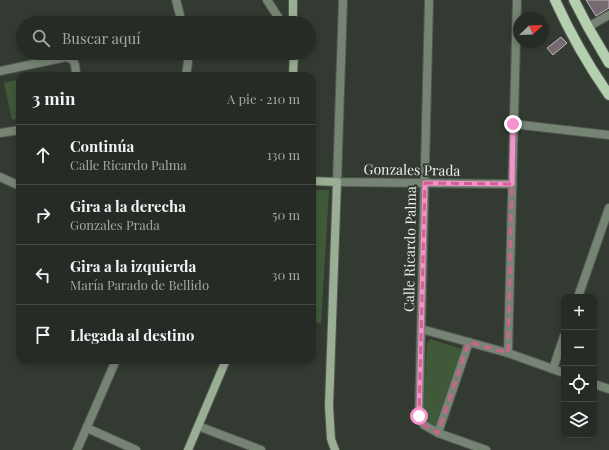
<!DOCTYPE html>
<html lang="es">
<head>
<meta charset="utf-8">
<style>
  body { margin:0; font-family:"Playfair Display",serif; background:#2e342d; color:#f1f3f6 }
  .controls { position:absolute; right:12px; bottom:12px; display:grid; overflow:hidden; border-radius:8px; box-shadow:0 2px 6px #0003 }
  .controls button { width:36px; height:36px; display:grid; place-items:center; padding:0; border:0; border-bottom:1px solid #424842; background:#262c25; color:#f1f3f6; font:20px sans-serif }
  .compass { position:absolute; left:513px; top:12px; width:36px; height:36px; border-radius:50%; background:#262c25; box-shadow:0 2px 6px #0003; rotate:67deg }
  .stop { position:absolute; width:12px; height:12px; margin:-9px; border:3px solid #f790ce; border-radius:50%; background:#fff }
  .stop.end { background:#f790ce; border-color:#fff; box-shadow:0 1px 4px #0008 }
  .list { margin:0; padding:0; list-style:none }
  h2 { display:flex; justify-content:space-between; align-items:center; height:52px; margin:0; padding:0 16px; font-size:17px }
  h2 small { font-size:13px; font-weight:400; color:#a4a7a7 }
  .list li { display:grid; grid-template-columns:26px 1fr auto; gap:12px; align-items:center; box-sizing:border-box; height:60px; padding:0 16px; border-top:1px solid #424842 }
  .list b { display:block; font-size:15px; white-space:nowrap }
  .list p { margin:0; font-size:13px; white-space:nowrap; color:#a4a7a7 }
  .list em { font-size:13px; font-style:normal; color:#a4a7a7 }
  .icon { flex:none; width:22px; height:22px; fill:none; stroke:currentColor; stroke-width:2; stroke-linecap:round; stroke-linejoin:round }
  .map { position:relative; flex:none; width:609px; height:450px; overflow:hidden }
  .search { position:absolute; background:#262c25; box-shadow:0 2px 6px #0003; left:16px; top:16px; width:300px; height:44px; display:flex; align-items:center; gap:10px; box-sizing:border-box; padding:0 14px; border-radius:22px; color:#a4a7a7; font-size:15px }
  .panel { position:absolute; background:#262c25; box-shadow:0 2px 6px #0003; left:16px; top:72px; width:300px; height:292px; border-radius:12px }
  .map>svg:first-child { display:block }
  .green { fill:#3f5939 }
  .building { fill:#766a71; stroke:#c1b3ba }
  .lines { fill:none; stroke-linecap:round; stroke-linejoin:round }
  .street-casing { stroke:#50574f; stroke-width:10 }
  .secondary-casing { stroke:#50574f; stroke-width:10 }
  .primary-casing { stroke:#50574f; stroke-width:12 }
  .street { stroke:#768473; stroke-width:8 }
  .secondary { stroke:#99ae94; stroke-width:8 }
  .primary { stroke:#b4cfae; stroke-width:10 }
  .route { stroke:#f790ce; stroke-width:5 }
  .marked { fill:none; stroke:#d0638d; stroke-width:3; stroke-dasharray:8 5; stroke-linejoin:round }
  .labels { text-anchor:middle; stroke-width:4; stroke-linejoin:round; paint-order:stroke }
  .street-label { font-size:14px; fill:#ebefea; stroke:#333a31 }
</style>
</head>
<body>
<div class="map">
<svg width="609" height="450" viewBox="0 0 609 450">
  <rect width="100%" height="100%" fill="#333a31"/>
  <g class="green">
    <path d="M20 79V118L12 120 4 83Z"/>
    <path d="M312 190H329L321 324 312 321Z"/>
    <path d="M430 339 462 349 437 428C427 424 425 421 423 411L427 343Z"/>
  </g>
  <g class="building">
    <path d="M586 0H609V8L596 16Z"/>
    <path d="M561 37 567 43 553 55 547 48Z"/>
  </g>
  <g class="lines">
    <g class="street-casing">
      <g id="street">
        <path d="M176 0 182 23"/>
        <path d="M267 0 282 23"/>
        <path d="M343 0 337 182 512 184"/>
        <path d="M429 0 419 416 424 425 438 433 486 450"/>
        <path d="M588 27 609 15"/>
        <path d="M0 71 66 57C77 60 75 66 76 76"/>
        <path d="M186 76 188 62 187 53"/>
        <path d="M513 124 609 135"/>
        <path d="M0 133 20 130"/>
        <path d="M0 177 20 186"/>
        <path d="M578 297 609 208"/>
        <path d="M421 329 508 353 564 373"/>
        <path d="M508 353 517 0"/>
        <path d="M553 369 564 336"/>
        <path d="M594 384 609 389"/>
        <path d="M198 426 261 450"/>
        <path d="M87 428 136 450"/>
        <path d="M438 433 469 342"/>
        <path d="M77 450 116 360"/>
      </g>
    </g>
    <g class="secondary-casing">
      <g id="secondary">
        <path d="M293 0V23"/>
        <path d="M293 76 294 53"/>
        <path d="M312 181 337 182 329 406 331 439 335 450"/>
        <path d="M188 450 226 360"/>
      </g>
    </g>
    <g class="primary-casing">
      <g id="primary">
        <path d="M555 0C570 33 588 65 609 95"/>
        <path d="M574 0 588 27 609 63"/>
      </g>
    </g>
    <use href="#street" class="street"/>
    <use href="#secondary" class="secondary"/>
    <use href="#primary" class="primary"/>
  </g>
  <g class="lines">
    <path class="route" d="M419 416 425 183 512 184 513 124"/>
  </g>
  <path class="marked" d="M425 183 512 184 508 353 469 342 438 433 424 425 419 416Z"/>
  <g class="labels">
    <g class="street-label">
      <text transform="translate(412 170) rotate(1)" y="5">Gonzales Prada</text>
      <text transform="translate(410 249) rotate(-89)" y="5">Calle Ricardo Palma</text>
    </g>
  </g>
</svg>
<div class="controls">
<button>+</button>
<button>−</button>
<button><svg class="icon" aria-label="locate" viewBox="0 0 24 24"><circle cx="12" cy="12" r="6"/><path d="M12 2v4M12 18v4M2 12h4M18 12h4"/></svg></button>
<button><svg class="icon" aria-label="layers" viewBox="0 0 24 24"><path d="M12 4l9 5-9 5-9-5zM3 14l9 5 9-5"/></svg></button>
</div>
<svg class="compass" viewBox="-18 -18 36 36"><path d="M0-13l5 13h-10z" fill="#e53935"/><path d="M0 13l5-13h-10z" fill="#a4a7a7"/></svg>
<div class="stop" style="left:419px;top:416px"></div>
<div class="stop end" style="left:513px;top:124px"></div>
<div class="search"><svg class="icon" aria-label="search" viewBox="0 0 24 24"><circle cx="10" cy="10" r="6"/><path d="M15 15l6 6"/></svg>Buscar aquí</div>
<section class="panel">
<h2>3 min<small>A pie · 210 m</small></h2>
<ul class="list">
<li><svg class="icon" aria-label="ahead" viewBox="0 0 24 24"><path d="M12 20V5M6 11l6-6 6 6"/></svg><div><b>Continúa</b><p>Calle Ricardo Palma</p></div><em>130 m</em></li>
<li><svg class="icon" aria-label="right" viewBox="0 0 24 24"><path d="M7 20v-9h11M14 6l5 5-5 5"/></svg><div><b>Gira a la derecha</b><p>Gonzales Prada</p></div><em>50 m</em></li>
<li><svg class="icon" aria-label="left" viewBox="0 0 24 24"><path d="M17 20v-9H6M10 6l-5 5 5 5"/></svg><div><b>Gira a la izquierda</b><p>María Parado de Bellido</p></div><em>30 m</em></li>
<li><svg class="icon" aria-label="arrive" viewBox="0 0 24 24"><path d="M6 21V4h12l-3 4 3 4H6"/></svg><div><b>Llegada al destino</b></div></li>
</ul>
</section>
</div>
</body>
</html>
